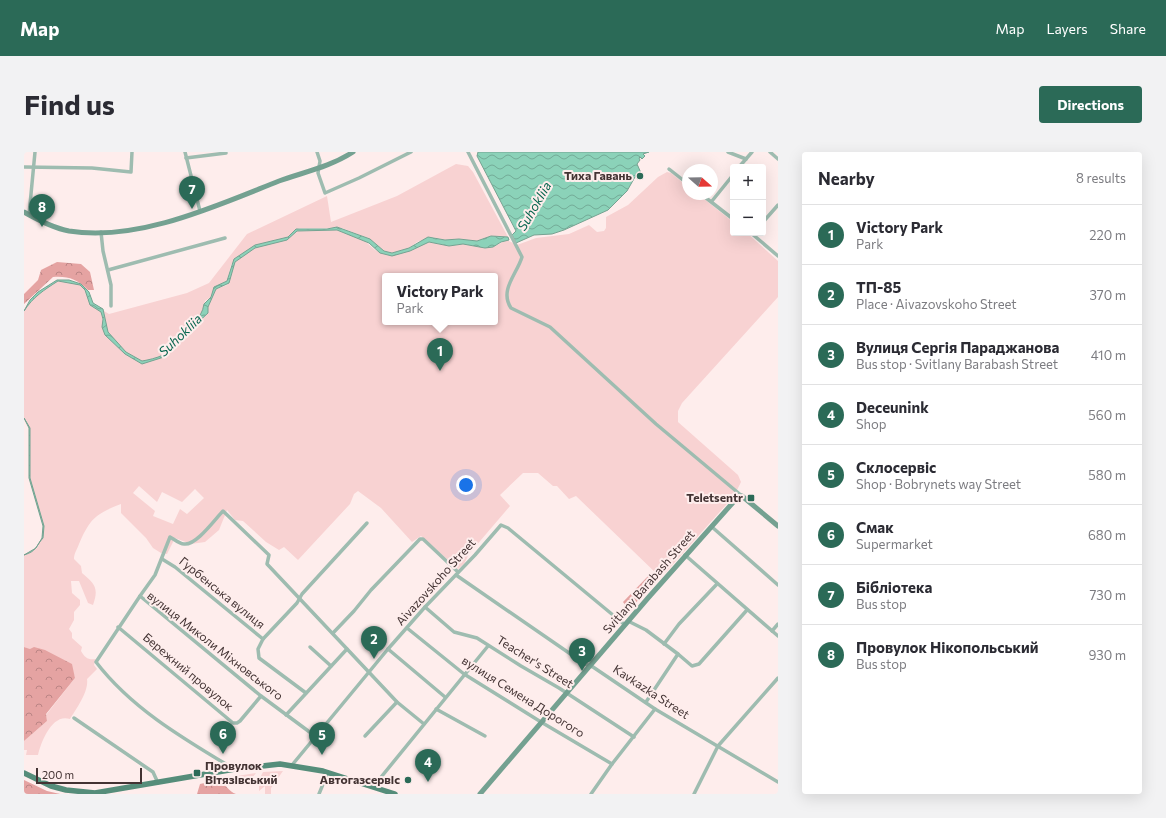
<!DOCTYPE html>
<html lang="en">
<head>
<meta charset="utf-8">
<style>
  body { margin:0; font-family:Commissioner,sans-serif; background:#f2f2f3; color:#2b2b33 }
  .controls { position:absolute; right:12px; top:12px; display:grid; overflow:hidden; border-radius:4px; box-shadow:0 4px 16px #0002 }
  .controls button { width:36px; height:36px; display:grid; place-items:center; padding:0; border:0; border-bottom:1px solid #e1e1e2; background:#fff; color:#2b2b33; font:20px sans-serif }
  .compass { position:absolute; left:658px; top:12px; width:36px; height:36px; border-radius:50%; background:#fff; box-shadow:0 4px 16px #0002; rotate:110deg }
  .scale { position:absolute; left:12px; bottom:10px; width:106px; box-sizing:border-box; padding-left:4px; border:2px solid #433333; border-top:0; font-size:11px; line-height:14px; white-space:nowrap; color:#433333; -webkit-text-stroke:3px #feedec; paint-order:stroke }
  .you { position:absolute; left:442px; top:333px; width:14px; height:14px; margin:-10px; border:3px solid #fff; border-radius:50%; background:#1a73e8; box-shadow:0 0 0 6px #1a73e833 }
  .badge { display:grid; place-items:center; width:26px; height:26px; border-radius:50%; background:#2b6a57; color:#fff; font-size:13px; font-weight:700 }
  .pin { position:absolute; translate:-50% -33px; filter:drop-shadow(0 1px 2px #0008) }
  .pin::after { content:''; position:absolute; top:21px; width:14px; height:12px; background:inherit; clip-path:polygon(0 0,100% 0,50% 100%) }
  .popup { position:absolute; left:358px; top:121px; width:116px; height:52px; box-sizing:border-box; display:grid; place-content:center; border-radius:4px; background:#fff; filter:drop-shadow(0 1px 3px #0005); font-size:13px; white-space:nowrap; color:#7c7c81 }
  .popup b { font-size:15px; color:#2b2b33 }
  .popup::after { content:''; position:absolute; left:50%; top:100%; margin-left:-8px; border:8px solid transparent; border-top-color:#fff }
  .list { margin:0; padding:0; list-style:none }
  h2 { display:flex; justify-content:space-between; align-items:center; height:52px; margin:0; padding:0 16px; font-size:17px }
  h2 small { font-size:13px; font-weight:400; color:#7c7c81 }
  .list li { display:grid; grid-template-columns:26px 1fr auto; gap:12px; align-items:center; box-sizing:border-box; height:60px; padding:0 16px; border-top:1px solid #e1e1e2 }
  .list b { display:block; font-size:15px; white-space:nowrap }
  .list p { margin:0; font-size:13px; white-space:nowrap; color:#7c7c81 }
  .list em { font-size:13px; font-style:normal; color:#7c7c81 }
  .map { position:relative; flex:none; width:754px; height:642px; overflow:hidden; border-radius:4px }
  header { display:flex; align-items:center; gap:24px; box-sizing:border-box; height:56px; padding:0 20px; background:#2b6a57; color:#fff }
  header strong { font-size:19px }
  nav { display:flex; gap:22px; margin-inline-start:auto; font-size:14px }
  .intro { display:flex; align-items:center; justify-content:space-between; box-sizing:border-box; height:96px; padding:0 24px }
  h1 { margin:0; font-size:28px }
  .button { padding:10px 18px; border-radius:4px; background:#2b6a57; color:#fff; font-size:14px; font-weight:700 }
  main { display:flex; gap:24px; padding:0 24px }
  aside { flex:1; background:#fff; border-radius:4px; box-shadow:0 4px 16px #0002 }
  .map>svg:first-child { display:block }
  .green { fill:#f8d2d2; fill-rule:evenodd }
  .forest { fill:url(#forest-crowns) }
  .water { fill:url(#water-waves); stroke:#75a291 }
  .lines { fill:none; stroke-linecap:round; stroke-linejoin:round }
  .street { stroke:#9ebcb0; stroke-width:3.5 }
  .secondary { stroke:#74a191; stroke-width:5 }
  .primary { stroke:#558d7a; stroke-width:5.5 }
  .poi-dot { fill:#2b6a57; stroke:#feedec; stroke-width:1.5 }
  .labels { text-anchor:middle; stroke-width:4; stroke-linejoin:round; paint-order:stroke }
  .poi-label { font-size:12px; font-weight:bold; fill:#433333; stroke:#feedec; text-anchor:end }
  .street-label { font-size:12px; fill:#433333; stroke:#feedec }
  .water-label { font-size:13px; font-style:italic; fill:#06654e; stroke:#feedec }
</style>
</head>
<body>
<header>
<strong>Map</strong>
<nav><a>Map</a><a>Layers</a><a>Share</a></nav>
</header>
<div class="intro"><h1>Find us</h1><a class="button">Directions</a></div>
<main>
<div class="map">
<svg width="754" height="642" viewBox="0 0 754 642">
  <defs>
    <pattern id="forest-crowns" width="20" height="18" patternUnits="userSpaceOnUse"><rect width="20" height="18" fill="#e5a3a2"/><path d="M2 6a3 3 0 1 1 6 0M12 15a3 3 0 1 1 6 0" fill="none" stroke="#bb8585"/></pattern>
    <pattern id="water-waves" width="16" height="10" patternUnits="userSpaceOnUse"><rect width="16" height="10" fill="#8bd2b9"/><path d="M0 5q4-4 8 0t8 0" fill="none" stroke="#73ab97"/></pattern>
  </defs>
  <rect width="100%" height="100%" fill="#feedec"/>
  <g class="green">
    <path d="M432 12 444 14 449 20 484 85 467 84 453 89 435 87 421 88 408 85 393 90 385 96 368 101 360 99 346 87 318 76H275L264 85 231 93 207 113 203 129 192 134 187 145 181 149 179 160 166 176 150 190 145 199 133 206 118 209 102 200 84 180 81 174 80 159 85 162 163 141 185 131 223 82 303 44 307 70 373 44Z"/>
    <path d="M643 20 647 21 664 35V42H674L709 70V81H723L754 109V145L658 251 654 259V270L714 323 717 330 710 344 642 420 635 424 552 344 545 347 533 334H529L514 321H499L476 343 486 354 445 402 440 412 434 417 397 384 388 390 357 356 334 339 330 342 326 352 274 408 260 395 255 398 242 390 219 369 211 368 203 358 195 378 181 390 167 392 151 386 143 402 137 401 129 396 122 386 97 361V352C71 362 66 367 55 392 53 398 50 401 50 407L57 414 58 421C71 432 75 436 69 453L64 451 55 429H47L48 441 56 448V453L50 460V468L45 477 48 481V486L58 495 57 499C61 506 64 508 72 507L70 513 73 517 63 527C65 540 52 557 46 567 28 561 17 590 14 603H2L3 598H0V589L23 569 22 563 51 526 47 512 0 495V403L13 396 15 391 19 386 20 374 6 326V276L0 266V159C9 145 20 138 34 129L56 133 61 138 65 149 77 159 81 183 101 202 121 211 140 205 152 191 184 161V155L192 137 203 133 211 110 231 96 263 88 273 79 313 78 341 89 351 98 362 103 386 99 405 90 425 94 439 92 461 96 469 95 483 88 493 93 512 86 545 82 565 73 573 80 580 79 582 76V65L604 53 634 25ZM361 124H471V170H361ZM115 334 133 350 138 340 158 350 171 337 180 346 163 362 156 357 149 372 129 364 131 359 109 341Z"/>
    <path d="M259 619 247 636V642H241V634L235 639V628L239 620Z"/>
    <path d="M232 621C225 631 216 632 206 625Z"/>
  </g>
  <g class="forest">
    <path d="M33 110 57 112 66 120 70 138H64C53 127 44 124 29 125L0 152V142L14 128 17 118Z"/>
    <path d="M627 421H630L635 426 605 458 599 450Z"/>
    <path d="M0 495 6 497 10 495 21 498 48 512 51 526 22 562 23 569 0 589Z"/>
    <path d="M0 628 23 639 36 642H0Z"/>
    <path d="M194 628C202 632 205 640 212 642H173L176 632Z"/>
  </g>
  <g class="water">
    <path d="M454 0H625L619 2 621 4 618 7 616 5 615 6 616 8 613 12 617 21 611 25 603 39 584 58 540 78 528 82 510 83 492 91 488 83 492 79 453 4Z"/>
    <path d="M313 75 346 87 360 99 368 101 385 96 404 85 421 88 435 87 453 89 467 84 484 85 485 88 477 90 469 95 461 96 439 92 425 94 405 90 386 99 368 104 356 101 345 91 313 78 273 79 263 88 231 96 211 110 205 131 192 137 184 155V161L152 191 140 205 118 212 101 202 81 183 78 175 79 167 77 160 66 153 61 138 56 133 34 129C20 138 9 145 0 159L6 148 14 140 33 128H45L57 132 65 140 69 151 79 157 84 180 102 200 118 209C124 208 133 206 139 203 145 199 146 194 151 189 162 178 178 168 180 152L187 145 190 135 203 129 210 107 231 93 264 85 272 77H303Z"/>
    <path d="M0 266 6 276V326L20 374 19 386C11 395 13 399 0 403L12 396 18 386 19 374 5 326V276Z"/>
  </g>
  <g class="lines">
    <g class="street">
      <path d="M161 0 176 59"/>
      <path d="M293 0 296 9 294 21 301 41 335 26 387 0"/>
      <path d="M444 0 498 105C493 122 475 138 487 156L526 175 632 272 718 344"/>
      <path d="M704 0 722 7"/>
      <path d="M746 0 754 7"/>
      <path d="M162 6 202 1"/>
      <path d="M0 15 68 16 107 20 108 0"/>
      <path d="M715 15 728 0"/>
      <path d="M645 17 664 32"/>
      <path d="M677 42 709 67"/>
      <path d="M688 49 709 23"/>
      <path d="M5 63 11 0"/>
      <path d="M739 70 754 53"/>
      <path d="M77 80 79 99 87 133V154"/>
      <path d="M727 81 754 104"/>
      <path d="M84 118 201 86"/>
      <path d="M688 375 754 433"/>
      <path d="M661 403 754 484"/>
      <path d="M138 407 151 415 239 487 234 497 235 506 282 541"/>
      <path d="M432 423 561 512 569 515 631 557 754 630"/>
      <path d="M116 444 131 423 146 385C150 387 155 392 160 392 172 394 191 367 199 359L245 403 243 412 373 550 400 572"/>
      <path d="M401 455 430 480 453 486 497 514 535 536 610 585"/>
      <path d="M604 469 622 478 654 502"/>
      <path d="M94 475 209 571H213L216 569 237 544"/>
      <path d="M383 476 440 522 517 570 588 612"/>
      <path d="M748 479 754 472"/>
      <path d="M309 481 330 459 347 438 396 387H399L434 420"/>
      <path d="M239 487 273 451 278 442 343 371"/>
      <path d="M640 492 655 472 693 432"/>
      <path d="M286 495 307 514"/>
      <path d="M364 497 421 545"/>
      <path d="M622 550 654 502 668 514 675 512 723 458"/>
      <path d="M412 557 461 584"/>
      <path d="M262 563 323 497"/>
      <path d="M50 566 129 620 134 631"/>
      <path d="M341 584 373 550"/>
      <path d="M268 613 364 497 401 455 451 403 477 373 484 376 601 473"/>
      <path d="M210 617C160 587 108 557 72 510L116 444 237 544 291 584"/>
      <path d="M349 635 464 494"/>
      <path d="M295 642 304 620"/>
      <path d="M567 642 588 612 631 557"/>
      <path d="M670 642 694 594 754 526"/>
    </g>
    <g class="secondary">
      <path d="M0 60C14 68 29 76 45 79 114 90 192 54 255 29 280 20 306 15 329 0"/>
      <path d="M456 642 624 446 713 346 718 344 754 374"/>
    </g>
    <path class="primary" d="M0 621 27 634 42 638 71 641 211 617 256 612 299 619 371 642"/>
  </g>
  <g class="poi-dot">
    <circle cx="616" cy="24" r="4"/>
    <rect x="723" y="342" width="8" height="8" rx="2"/>
    <rect x="169" y="617" width="8" height="8" rx="2"/>
    <circle cx="384" cy="628" r="4"/>
  </g>
  <g class="labels">
    <g class="poi-label">
      <text x="608" y="28">Тиха Гавань</text>
      <text x="719" y="350">Teletsentr</text>
      <text x="181" y="618" text-anchor="start">Провулок<tspan x="181" dy="14">Вітязівський</tspan></text>
      <text x="376" y="632">Автогазсервіс</text>
    </g>
    <g class="street-label">
      <text transform="translate(412 430) rotate(-48)" y="4">Aivazovskoho Street</text>
      <text transform="translate(625 430) rotate(-49)" y="4">Svitlany Barabash Street</text>
      <text transform="translate(198 441) rotate(39)" y="4">Гурбенська вулиця</text>
      <text transform="translate(191 494) rotate(38)" y="4">вулиця Миколи Міхновського</text>
      <text transform="translate(511 510) rotate(32)" y="4">Teacher's Street</text>
      <text transform="translate(164 520) rotate(40)" y="4">Бережний провулок</text>
      <text transform="translate(627 540) rotate(33)" y="4">Kavkazka Street</text>
      <text transform="translate(499 545) rotate(32)" y="4">вулиця Семена Дорогого</text>
    </g>
    <g class="water-label">
      <text transform="translate(510 54) rotate(-60)" y="5">Suhokliia</text>
      <text transform="translate(156 183) rotate(-44)" y="5">Suhokliia</text>
    </g>
  </g>
</svg>
<div class="controls">
<button>+</button>
<button>−</button>
</div>
<svg class="compass" viewBox="-18 -18 36 36"><path d="M0-13l5 13h-10z" fill="#e53935"/><path d="M0 13l5-13h-10z" fill="#7c7c81"/></svg>
<div class="scale">200 m</div>
<div class="you"></div>
<div class="pin badge" style="left:416px;top:219px">1</div>
<div class="popup"><b>Victory Park</b>Park</div>
<div class="pin badge" style="left:350px;top:507px">2</div>
<div class="pin badge" style="left:558px;top:519px">3</div>
<div class="pin badge" style="left:404px;top:630px">4</div>
<div class="pin badge" style="left:298px;top:603px">5</div>
<div class="pin badge" style="left:199px;top:602px">6</div>
<div class="pin badge" style="left:168px;top:57px">7</div>
<div class="pin badge" style="left:18px;top:75px">8</div>
</div>
<aside>
<h2>Nearby<small>8 results</small></h2>
<ul class="list">
<li><span class="badge">1</span><div><b>Victory Park</b><p>Park</p></div><em>220 m</em></li>
<li><span class="badge">2</span><div><b>ТП-85</b><p>Place · Aivazovskoho Street</p></div><em>370 m</em></li>
<li><span class="badge">3</span><div><b>Вулиця Сергія Параджанова</b><p>Bus stop · Svitlany Barabash Street</p></div><em>410 m</em></li>
<li><span class="badge">4</span><div><b>Deceunink</b><p>Shop</p></div><em>560 m</em></li>
<li><span class="badge">5</span><div><b>Склосервіс</b><p>Shop · Bobrynets way Street</p></div><em>580 m</em></li>
<li><span class="badge">6</span><div><b>Смак</b><p>Supermarket</p></div><em>680 m</em></li>
<li><span class="badge">7</span><div><b>Бібліотека</b><p>Bus stop</p></div><em>730 m</em></li>
<li><span class="badge">8</span><div><b>Провулок Нікопольський</b><p>Bus stop</p></div><em>930 m</em></li>
</ul>
</aside>
</main>
</body>
</html>
